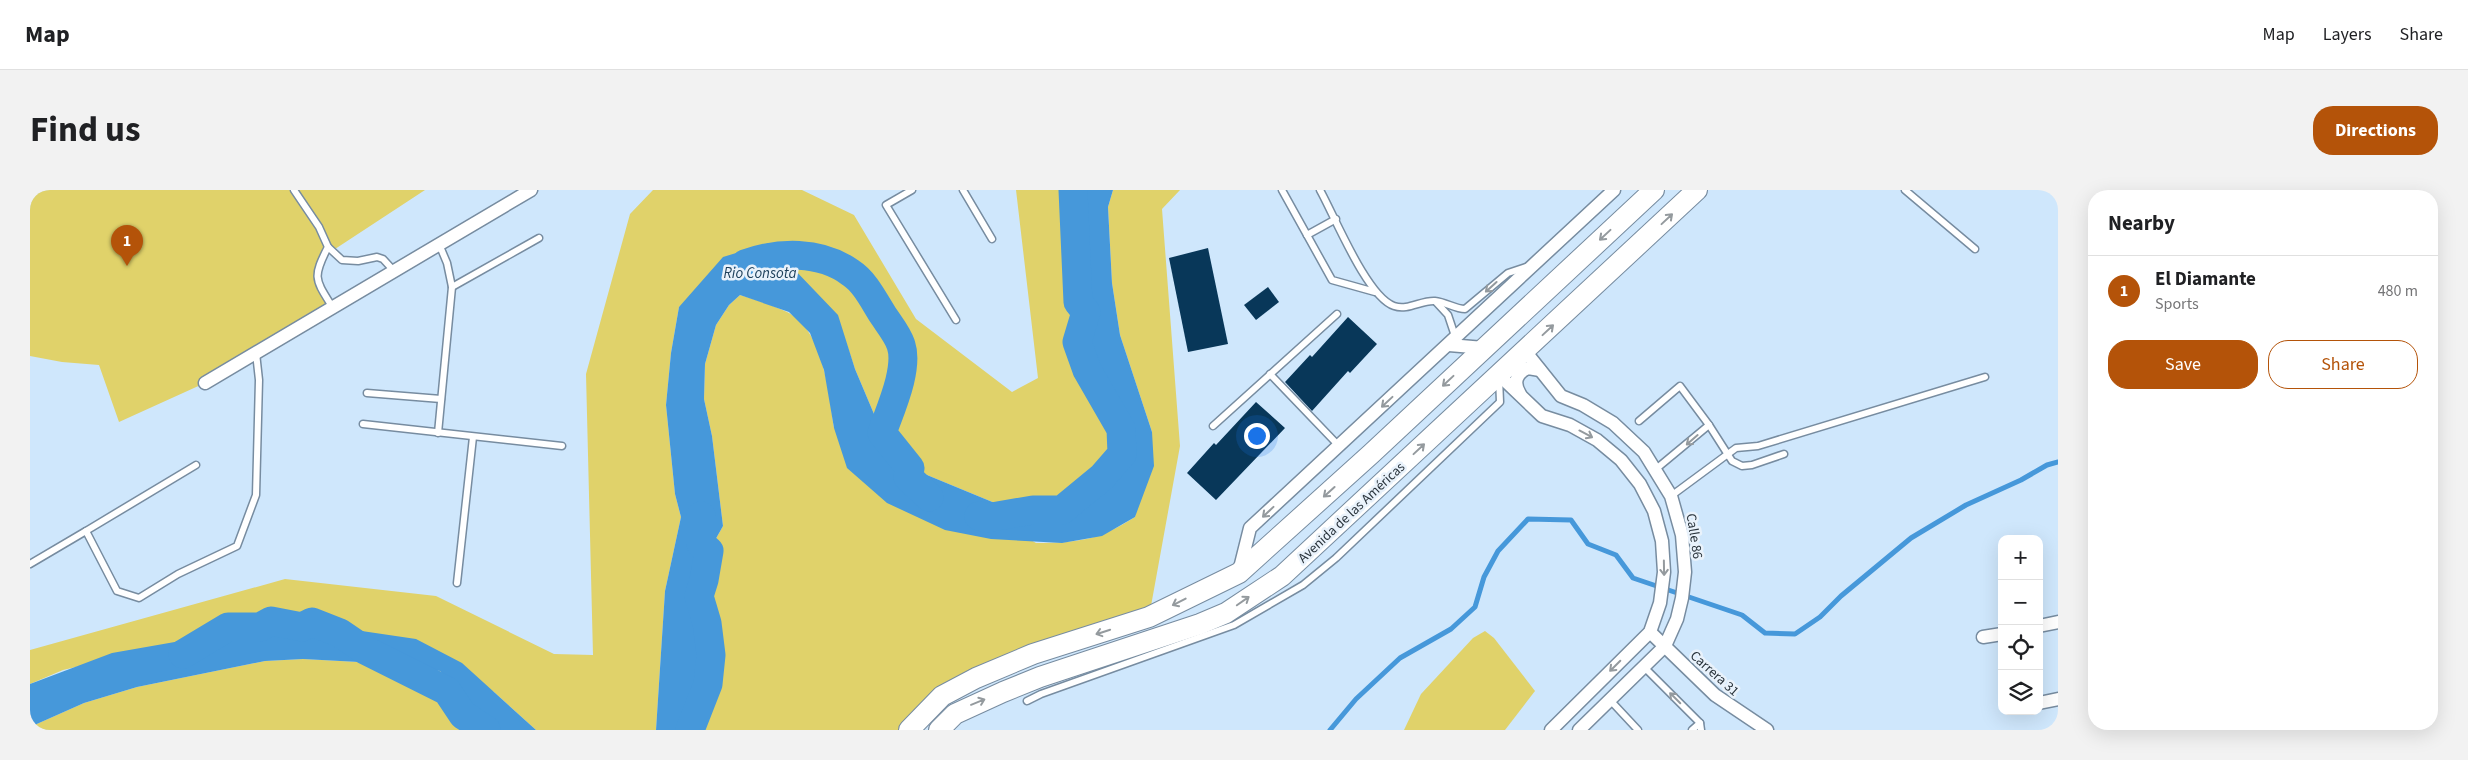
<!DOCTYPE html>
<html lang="en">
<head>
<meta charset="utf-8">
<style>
  body { margin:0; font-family:"Source Sans 3",sans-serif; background:#f2f2f2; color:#202124 }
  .controls { position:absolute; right:15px; bottom:15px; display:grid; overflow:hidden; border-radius:10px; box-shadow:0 5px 20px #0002 }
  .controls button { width:45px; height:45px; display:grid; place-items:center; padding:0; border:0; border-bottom:1px solid #e0e0e0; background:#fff; color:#202124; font:25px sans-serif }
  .you { position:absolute; left:1226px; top:245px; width:18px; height:18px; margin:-12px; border:4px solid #fff; border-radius:50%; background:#1a73e8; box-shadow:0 0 0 8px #1a73e833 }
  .badge { display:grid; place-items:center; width:32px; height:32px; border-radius:50%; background:#b45309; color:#fff; font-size:16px; font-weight:700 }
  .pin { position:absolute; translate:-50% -41px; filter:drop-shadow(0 1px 2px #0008) }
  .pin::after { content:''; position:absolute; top:26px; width:18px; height:15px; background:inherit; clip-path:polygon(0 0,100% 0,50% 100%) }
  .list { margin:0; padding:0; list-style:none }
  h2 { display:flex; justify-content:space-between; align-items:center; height:65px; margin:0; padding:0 20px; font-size:21px }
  h2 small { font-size:16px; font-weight:400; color:#757577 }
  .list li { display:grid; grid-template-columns:32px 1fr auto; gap:15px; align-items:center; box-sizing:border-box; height:70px; padding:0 20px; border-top:1px solid #e0e0e0 }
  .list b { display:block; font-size:19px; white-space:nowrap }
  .list p { margin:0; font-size:16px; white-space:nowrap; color:#757577 }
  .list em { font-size:16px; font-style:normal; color:#757577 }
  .actions { display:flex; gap:10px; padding:15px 20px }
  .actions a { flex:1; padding:11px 0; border:1px solid #b45309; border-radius:20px; text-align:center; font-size:18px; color:#b45309 }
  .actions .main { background:#b45309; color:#fff }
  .icon { flex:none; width:28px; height:28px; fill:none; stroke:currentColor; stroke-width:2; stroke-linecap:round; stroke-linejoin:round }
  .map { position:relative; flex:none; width:2028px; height:540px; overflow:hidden; border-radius:20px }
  header { display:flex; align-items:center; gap:30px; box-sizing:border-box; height:70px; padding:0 25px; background:#fff; border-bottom:1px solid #e0e0e0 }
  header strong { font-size:24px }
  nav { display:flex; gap:28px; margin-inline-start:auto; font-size:18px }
  .intro { display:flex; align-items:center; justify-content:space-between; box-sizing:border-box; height:120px; padding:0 30px }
  h1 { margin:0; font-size:35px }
  .button { padding:12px 22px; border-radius:20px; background:#b45309; color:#fff; font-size:18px; font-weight:700 }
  main { display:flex; gap:30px; padding:0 30px }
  aside { flex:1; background:#fff; border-radius:20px; box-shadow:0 5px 20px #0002 }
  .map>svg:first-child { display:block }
  .green { fill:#e0d26a }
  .water { fill:#4698da }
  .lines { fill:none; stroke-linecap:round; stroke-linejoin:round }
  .stream { stroke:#4698da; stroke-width:5 }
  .river { stroke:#4698da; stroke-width:29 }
  .building { fill:#083759 }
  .service-casing { stroke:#778ca0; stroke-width:9 }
  .minor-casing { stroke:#778ca0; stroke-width:15 }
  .primary-casing { stroke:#778ca0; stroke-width:22 }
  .service { stroke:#fff; stroke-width:6 }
  .minor { stroke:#fff; stroke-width:12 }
  .primary { stroke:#fff; stroke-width:20 }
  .oneway { stroke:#949a9e }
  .labels { text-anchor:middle; stroke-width:5; stroke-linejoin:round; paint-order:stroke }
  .street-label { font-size:14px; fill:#2a343c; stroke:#e9f2fb }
  .water-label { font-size:15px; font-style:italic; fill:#1e405b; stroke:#e9f2fb }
</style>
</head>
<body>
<header>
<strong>Map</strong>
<nav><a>Map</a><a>Layers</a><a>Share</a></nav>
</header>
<div class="intro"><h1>Find us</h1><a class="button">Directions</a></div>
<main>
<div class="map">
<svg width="2028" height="540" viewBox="0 0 2028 540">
  <rect width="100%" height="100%" fill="#cfe7fc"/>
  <g class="green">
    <path d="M0 0H395L302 61 297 54C283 87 284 88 303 118L175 193 89 232 69 175 32 172 0 166Z"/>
    <path d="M623 0H772L824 25 886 129 982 202 1008 188 986 0H1043L1048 83 1062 158 1091 239 1092 264 1061 312 1032 320 989 323 880 278 852 243 825 179 816 152 739 53 649 117 641 163 636 215 645 304 651 327 635 401 626 540H506L464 502 325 440 272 437H230L187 444 33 480 0 494V460L255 389 406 406 524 464 563 465 556 184 600 24Z"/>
    <path d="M1083 0H1150L1132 19 1150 256 1119 427 946 488 879 540H675L669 406 679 361 693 336 682 246 674 209 675 174 686 135 699 115 710 105C726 110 742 115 757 122 793 139 799 203 804 238L1006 353C1048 353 1069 350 1105 327L1122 242 1090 145 1082 93 1078 17Z"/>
    <path d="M1455 441 1464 448 1505 501 1475 540H1374L1391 504 1443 448Z"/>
    <path d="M273 469 366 474 410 481 466 540H0V537L54 513 107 497 235 471Z"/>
  </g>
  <g class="water">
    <path d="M1043 0H1083L1078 17 1082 93 1090 145 1122 242 1124 276 1105 327 1072 346 1032 353 961 349 915 340 857 313 817 278 804 238 794 180 780 143 759 122 710 105 699 115 686 135 675 174 674 209 682 246 693 336 679 361 669 406 675 540H626L635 401 651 327 645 304 636 215 641 163 649 117 693 67 739 53 808 125 825 179 852 243 880 278 989 323 1032 320 1061 312 1092 264 1091 239 1062 158 1048 83Z"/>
    <path d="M230 437H272L325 440 386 449 432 473 506 540H466L410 481 366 474 273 469 235 471 107 497 54 513 0 537V494L82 463Z"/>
  </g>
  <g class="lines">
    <path class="stream" d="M1300 540 1326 509 1370 468 1421 439 1445 417 1454 387 1468 361 1498 329 1541 330 1558 354 1586 365 1603 388 1712 425 1735 443 1765 444 1790 427 1811 406 1881 348 1936 315 1991 290 2017 275 2028 272"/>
    <g class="river">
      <path d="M715 74C748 62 790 60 821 83 835 92 844 111 853 125 859 134 868 145 871 155 879 179 860 220 852 243L880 278 878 287 899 307"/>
      <path d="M949 326 956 328 1003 320H1032L1072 287 1092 264 1091 239 1057 180 1047 152 1056 122 1048 112 1043 0"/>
      <path d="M153 464 198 437H230L241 431 272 437 282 432 310 443 335 460 417 501 433 525 456 540"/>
      <path d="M660 540 678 494 681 465 677 433 669 406 674 390 679 361 671 354V326"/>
    </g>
  </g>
  <g class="building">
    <path d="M1178 58 1198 154 1158 162 1139 68Z"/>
    <path d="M1238 97 1249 112 1226 130 1214 115Z"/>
    <path d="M1318 127 1347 154 1320 183 1318 181 1282 221 1255 192 1280 165 1282 167Z"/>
    <path d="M1226 212 1255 238 1186 310 1157 283 1184 253 1186 255Z"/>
  </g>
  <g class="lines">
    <g class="service-casing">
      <g id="service">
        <path d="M264 0 289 37 298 57C282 88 285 89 303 118"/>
        <path d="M882 0 856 15 926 130"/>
        <path d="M933 0 962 49"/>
        <path d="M1252 0 1302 90 1345 102"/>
        <path d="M1290 0C1305 27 1337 107 1364 116 1378 121 1391 110 1405 111 1416 112 1425 119 1435 119L1478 83 1496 77"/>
        <path d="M1875 0 1945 59"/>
        <path d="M1277 45 1306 29"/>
        <path d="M298 57 312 70 328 71 347 67 353 69 364 81"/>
        <path d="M422 97 509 48"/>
        <path d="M1406 112 1418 125 1425 146"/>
        <path d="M1240 184 1309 256"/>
        <path d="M337 203 411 209"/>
        <path d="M1609 231 1650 196 1679 235 1702 271 1712 276 1722 275 1754 264"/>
        <path d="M333 234 532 256"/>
        <path d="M1183 236 1307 124"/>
        <path d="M408 243 422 97 417 73 409 54"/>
        <path d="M166 275 56 341 87 401 109 408 148 384 207 356 226 305 229 190 226 163"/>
        <path d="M1626 279 1679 235"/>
        <path d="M1641 306 1706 258 1728 256 1955 187"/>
        <path d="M0 374 56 341"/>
        <path d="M427 393 443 247"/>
        <path d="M1614 477 1670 533 1671 540"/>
        <path d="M1580 510 1608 540"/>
        <path d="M997 511 1011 504 1204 435 1273 395 1306 368 1470 212 1469 188"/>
        <path d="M1662 540 1670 533"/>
      </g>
    </g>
    <g class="minor-casing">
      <g id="minor">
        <path d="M1419 155 1454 158"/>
        <path d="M1495 161 1531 206 1553 215 1583 233 1614 262 1641 306 1652 345 1655 382 1652 408 1647 429 1635 456 1549 540"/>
        <path d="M1469 185 1512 226 1540 235 1567 250 1591 270 1610 294 1624 321 1632 351 1634 382 1630 413 1620 442 1521 540"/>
        <path d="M175 193 501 0"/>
        <path d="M1490 204C1483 193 1486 183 1498 178L1510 180"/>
        <path d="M1209 382 1220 338 1584 0"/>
        <path d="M2009 436 2028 432"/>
        <path d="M1620 442 1685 505 1737 540"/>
        <path d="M1953 447 1972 444"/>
        <path d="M2009 513 2028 509"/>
      </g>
    </g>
    <g class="primary-casing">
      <g id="primary">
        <path d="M879 540 912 506 946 488 1003 464 1119 427 1209 383 1341 264 1624 0"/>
        <path d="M909 540 925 524 973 502 1010 487 1170 434 1196 423 1252 386 1667 0"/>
      </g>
    </g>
    <use href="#service" class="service"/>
    <use href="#minor" class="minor"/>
    <use href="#primary" class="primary"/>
  </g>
  <defs><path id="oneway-shaft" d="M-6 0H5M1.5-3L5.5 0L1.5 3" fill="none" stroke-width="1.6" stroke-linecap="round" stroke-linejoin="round" transform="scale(1.25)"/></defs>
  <g class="oneway">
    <use href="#oneway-shaft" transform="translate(1637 29) rotate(-43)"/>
    <use href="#oneway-shaft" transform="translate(1575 45) rotate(137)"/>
    <use href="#oneway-shaft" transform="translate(1461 97) rotate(138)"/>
    <use href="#oneway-shaft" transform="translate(1518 140) rotate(-43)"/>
    <use href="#oneway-shaft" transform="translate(1418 191) rotate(137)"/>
    <use href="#oneway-shaft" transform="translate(1357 212) rotate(137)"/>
    <use href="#oneway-shaft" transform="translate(1556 244) rotate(28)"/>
    <use href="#oneway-shaft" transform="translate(1662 250) rotate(139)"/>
    <use href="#oneway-shaft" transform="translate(1389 259) rotate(-43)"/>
    <use href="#oneway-shaft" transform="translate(1299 302) rotate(138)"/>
    <use href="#oneway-shaft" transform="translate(1238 322) rotate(137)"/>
    <use href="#oneway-shaft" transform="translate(1634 378) rotate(89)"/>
    <use href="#oneway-shaft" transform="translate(1213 411) rotate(-35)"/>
    <use href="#oneway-shaft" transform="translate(1149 412) rotate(153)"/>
    <use href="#oneway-shaft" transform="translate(1073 442) rotate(162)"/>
    <use href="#oneway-shaft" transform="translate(1585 476) rotate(135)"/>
    <use href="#oneway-shaft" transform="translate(1645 508) rotate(-135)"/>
    <use href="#oneway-shaft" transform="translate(948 512) rotate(-22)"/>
  </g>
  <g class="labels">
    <g class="street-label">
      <text transform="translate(1321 322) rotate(-43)" y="5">Avenida de las Américas</text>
      <text transform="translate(1665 346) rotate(81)" y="5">Calle 86</text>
      <text transform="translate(1685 483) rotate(42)" y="5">Carrera 31</text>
    </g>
    <g class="water-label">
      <text x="730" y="88">Rio Consota</text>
    </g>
  </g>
</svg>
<div class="controls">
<button>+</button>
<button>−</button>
<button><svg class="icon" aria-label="locate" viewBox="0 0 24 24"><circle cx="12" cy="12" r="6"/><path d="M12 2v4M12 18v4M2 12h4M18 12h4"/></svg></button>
<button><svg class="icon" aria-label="layers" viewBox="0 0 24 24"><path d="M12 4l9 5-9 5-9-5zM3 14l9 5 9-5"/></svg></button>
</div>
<div class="you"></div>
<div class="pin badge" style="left:97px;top:76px">1</div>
</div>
<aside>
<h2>Nearby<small></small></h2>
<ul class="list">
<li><span class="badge">1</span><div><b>El Diamante</b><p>Sports</p></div><em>480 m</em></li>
</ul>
<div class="actions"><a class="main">Save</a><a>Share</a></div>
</aside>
</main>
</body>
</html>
